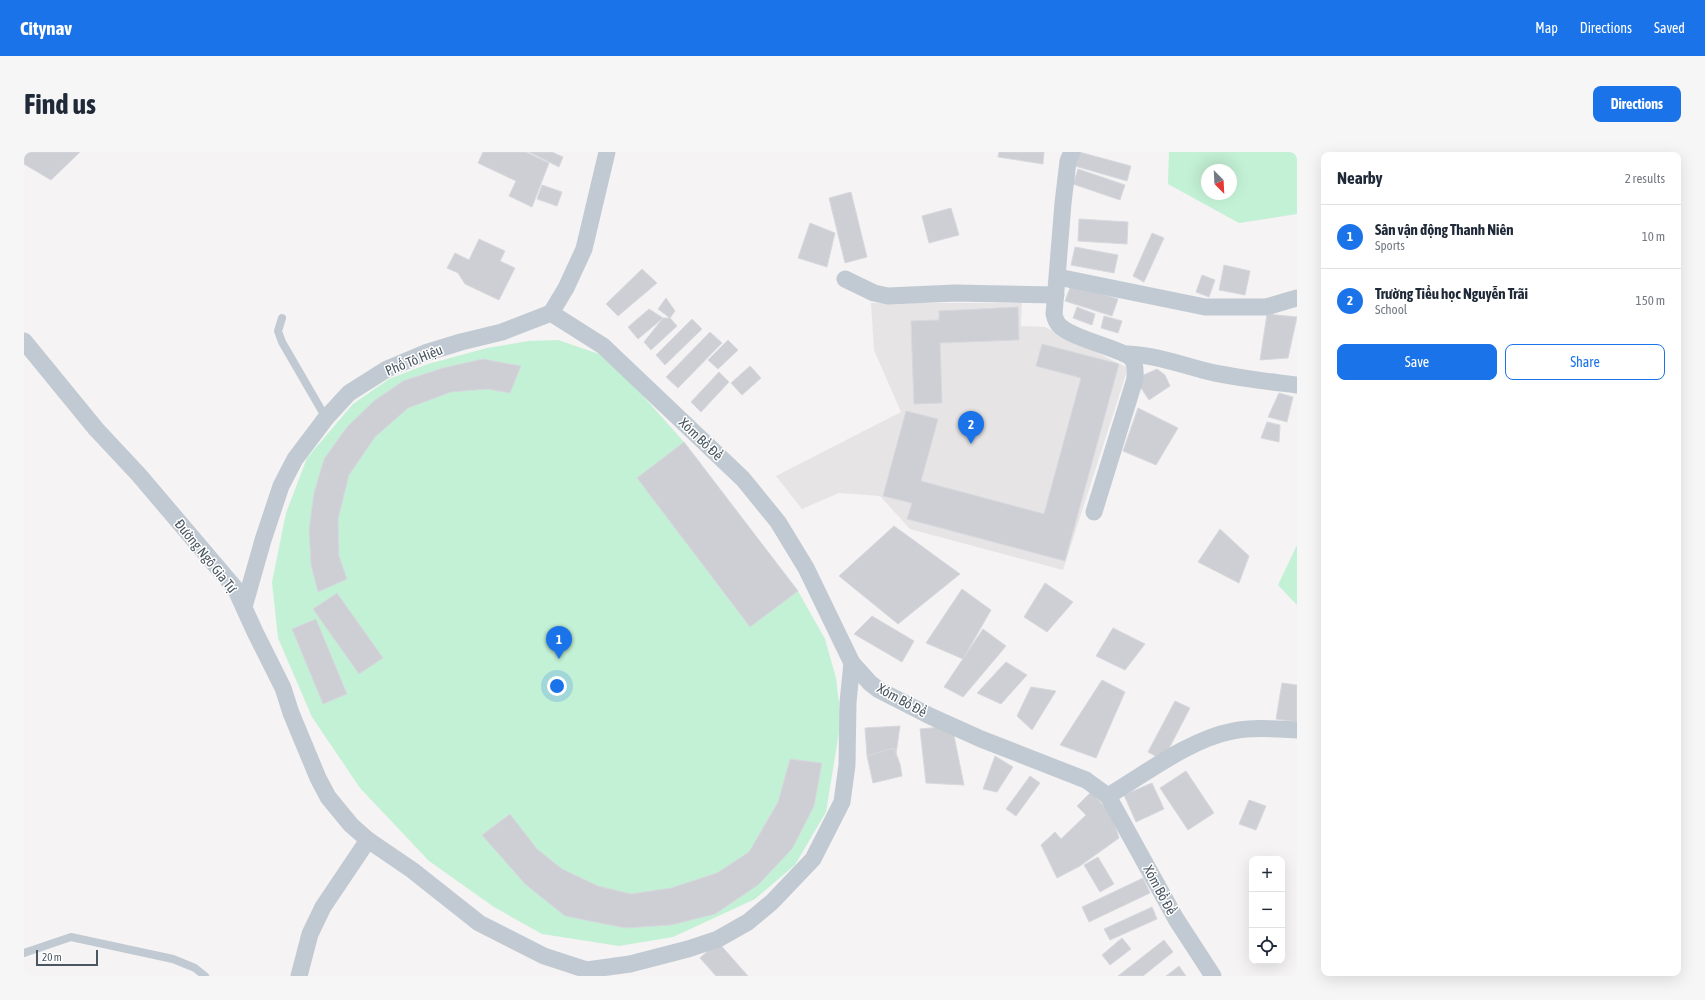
<!DOCTYPE html>
<html lang="en">
<head>
<meta charset="utf-8">
<style>
  body { margin:0; font-family:"Asap Condensed",sans-serif; background:#f6f6f7; color:#1f2937 }
  .controls { position:absolute; right:12px; bottom:12px; display:grid; overflow:hidden; border-radius:8px; box-shadow:0 4px 16px #0002 }
  .controls button { width:36px; height:36px; display:grid; place-items:center; padding:0; border:0; border-bottom:1px solid #e0e1e3; background:#fff; color:#1f2937; font:20px sans-serif }
  .compass { position:absolute; left:1177px; top:12px; width:36px; height:36px; border-radius:50%; background:#fff; box-shadow:0 4px 16px #0002; rotate:156deg }
  .scale { position:absolute; left:12px; bottom:10px; width:62px; box-sizing:border-box; padding-left:4px; border:2px solid #4a5661; border-top:0; font-size:11px; line-height:14px; white-space:nowrap; color:#4a5661; -webkit-text-stroke:3px #fff; paint-order:stroke }
  .you { position:absolute; left:533px; top:534px; width:14px; height:14px; margin:-10px; border:3px solid #fff; border-radius:50%; background:#1a73e8; box-shadow:0 0 0 6px #1a73e833 }
  .badge { display:grid; place-items:center; width:26px; height:26px; border-radius:50%; background:#1a73e8; color:#fff; font-size:13px; font-weight:700 }
  .pin { position:absolute; translate:-50% -33px; filter:drop-shadow(0 1px 2px #0008) }
  .pin::after { content:''; position:absolute; top:21px; width:14px; height:12px; background:inherit; clip-path:polygon(0 0,100% 0,50% 100%) }
  .list { margin:0; padding:0; list-style:none }
  h2 { display:flex; justify-content:space-between; align-items:center; height:52px; margin:0; padding:0 16px; font-size:17px }
  h2 small { font-size:13px; font-weight:400; color:#747a83 }
  .list li { display:grid; grid-template-columns:26px 1fr auto; gap:12px; align-items:center; box-sizing:border-box; height:64px; padding:0 16px; border-top:1px solid #e0e1e3 }
  .list b { display:block; font-size:15px; white-space:nowrap }
  .list p { margin:0; font-size:13px; white-space:nowrap; color:#747a83 }
  .list em { font-size:13px; font-style:normal; color:#747a83 }
  .actions { display:flex; gap:8px; padding:12px 16px }
  .actions a { flex:1; padding:9px 0; border:1px solid #1a73e8; border-radius:8px; text-align:center; font-size:14px; color:#1a73e8 }
  .actions .main { background:#1a73e8; color:#fff }
  .icon { flex:none; width:22px; height:22px; fill:none; stroke:currentColor; stroke-width:2; stroke-linecap:round; stroke-linejoin:round }
  .map { position:relative; flex:none; width:1273px; height:824px; overflow:hidden; border-radius:8px }
  header { display:flex; align-items:center; gap:24px; box-sizing:border-box; height:56px; padding:0 20px; background:#1a73e8; color:#fff }
  header strong { font-size:19px }
  nav { display:flex; gap:22px; margin-inline-start:auto; font-size:14px }
  .intro { display:flex; align-items:center; justify-content:space-between; box-sizing:border-box; height:96px; padding:0 24px }
  h1 { margin:0; font-size:28px }
  .button { padding:10px 18px; border-radius:8px; background:#1a73e8; color:#fff; font-size:14px; font-weight:700 }
  main { display:flex; gap:24px; padding:0 24px }
  aside { flex:1; background:#fff; border-radius:8px; box-shadow:0 4px 16px #0002 }
  .map>svg:first-child { display:block }
  .education { fill:#e6e4e5 }
  .green { fill:#c3f1d5; fill-rule:evenodd }
  .building { fill:#cdcfd5; stroke:#d7d9de }
  .lines { fill:none; stroke-linecap:round; stroke-linejoin:round }
  .service { stroke:#c1cad2; stroke-width:8 }
  .minor { stroke:#c1cad2; stroke-width:17 }
  .labels { text-anchor:middle; stroke-width:3; stroke-linejoin:round; paint-order:stroke }
  .street-label { font-size:14px; fill:#4a5661; stroke:#fff }
</style>
</head>
<body>
<header>
<strong>Citynav</strong>
<nav><a>Map</a><a>Directions</a><a>Saved</a></nav>
</header>
<div class="intro"><h1>Find us</h1><a class="button">Directions</a></div>
<main>
<div class="map">
<svg width="1273" height="824" viewBox="0 0 1273 824">
  <rect width="100%" height="100%" fill="#f5f3f3"/>
  <path class="education" d="M847 151H998L997 174 1021 175 1104 216 1039 418 886 377 856 344 815 341 778 357 752 324 877 260 850 198Z"/>
  <g class="green">
    <path d="M1145 0H1273V62L1215 71 1144 32ZM1183 18H1207V42H1183Z"/>
    <path d="M534 188 575 202 612 236 660 290 774 439 801 487 812 526 817 568 802 660 771 713 731 747 649 785 595 794 518 782 470 755 405 709 336 636 288 565 254 486 248 430 262 361 283 306 329 252 365 227 404 212 463 196 505 189Z"/>
    <path d="M1273 393V453L1254 433Z"/>
  </g>
  <g class="building">
    <path d="M0 0H56L27 28 0 12Z"/>
    <path d="M459 0H502L525 11 508 55 485 44 492 29 454 11Z"/>
    <path d="M505 0H528L539 5 535 15Z"/>
    <path d="M975 0H1020L1019 12 974 5Z"/>
    <path d="M1055 0 1107 14 1103 29 1051 14Z"/>
    <path d="M1054 17 1101 33 1096 48 1049 32Z"/>
    <path d="M518 33 538 40 533 54 513 47Z"/>
    <path d="M827 40 843 105 821 111 805 46Z"/>
    <path d="M927 56 935 83 905 91 898 64Z"/>
    <path d="M1055 67 1104 70 1103 92 1054 89Z"/>
    <path d="M786 71 811 81 803 115 774 106Z"/>
    <path d="M1128 81 1140 86 1120 130 1109 124Z"/>
    <path d="M455 87 481 99 476 109 491 116 475 148 441 132 434 121 423 116 431 101 445 108Z"/>
    <path d="M1051 95 1094 103 1090 121 1047 113Z"/>
    <path d="M1200 113 1226 119 1221 143 1195 138Z"/>
    <path d="M618 117 633 131 594 164 582 152Z"/>
    <path d="M1178 123 1191 128 1185 145 1172 140Z"/>
    <path d="M1047 133 1094 147 1088 164 1041 149Z"/>
    <path d="M642 146 651 159 646 166 634 157Z"/>
    <path d="M994 155 995 188 916 191 918 251 890 252 887 169 915 168V159Z"/>
    <path d="M1053 155 1071 162 1068 173 1049 166Z"/>
    <path d="M625 157 639 166 614 187 604 175Z"/>
    <path d="M1243 162 1273 165 1264 206 1236 208Z"/>
    <path d="M1080 164 1098 169 1094 181 1077 176Z"/>
    <path d="M639 166H646L653 174 627 198 620 190Z"/>
    <path d="M668 167 678 177 641 213 632 203Z"/>
    <path d="M686 180 698 191 654 236 642 225Z"/>
    <path d="M704 188 714 198 694 217 684 208Z"/>
    <path d="M1018 192 1095 212 1041 409 883 367 888 351 859 344 882 259 914 267 897 329 1020 362 1057 226 1012 214Z"/>
    <path d="M459 207 497 214 486 241 463 237 427 240 384 256 351 285 325 323 314 367 315 404 323 427 294 440 287 413 285 377 290 341 300 307 323 275 350 249 379 229 419 216Z"/>
    <path d="M726 214 737 226 718 243 707 231Z"/>
    <path d="M1133 217 1141 223 1146 234 1125 248 1111 227Z"/>
    <path d="M695 220 705 230 677 260 667 250Z"/>
    <path d="M1255 241 1269 245 1263 270 1244 265Z"/>
    <path d="M1114 256 1154 276 1132 313 1099 299Z"/>
    <path d="M1243 270 1256 273 1255 290 1237 286Z"/>
    <path d="M660 290 774 439 726 475 613 326Z"/>
    <path d="M870 374 936 422 874 472 815 424Z"/>
    <path d="M1196 377 1225 404 1215 431 1174 410Z"/>
    <path d="M1021 431 1049 450 1023 480 1000 465Z"/>
    <path d="M938 437 967 458 939 507 902 491Z"/>
    <path d="M313 441 359 506 335 522 289 457Z"/>
    <path d="M848 464 890 489 878 510 830 482Z"/>
    <path d="M292 467 323 542 299 552 268 477Z"/>
    <path d="M1089 476 1121 492 1101 518 1072 504Z"/>
    <path d="M959 477 982 494 939 545 920 535Z"/>
    <path d="M982 510 1003 523 977 552 953 541Z"/>
    <path d="M1078 528 1101 540 1072 606 1036 593Z"/>
    <path d="M1258 531 1273 533V570L1252 567Z"/>
    <path d="M1007 535 1032 539 1008 578 993 564Z"/>
    <path d="M1151 549 1166 556 1139 608 1124 600Z"/>
    <path d="M876 574 872 602 843 604 841 576Z"/>
    <path d="M928 574 940 633 902 631 896 577Z"/>
    <path d="M870 596 876 612 878 624 849 631 843 604Z"/>
    <path d="M971 604 989 615 973 640 959 637Z"/>
    <path d="M766 607 798 611 790 654 768 697 734 733 691 762 647 773 601 776 541 764 501 732 458 683 486 662 513 697 538 717 574 734 607 742 647 736 693 721 725 700 754 650Z"/>
    <path d="M1162 619 1190 661 1164 678 1136 636Z"/>
    <path d="M1006 624 1016 631 992 664 982 657Z"/>
    <path d="M1128 631 1140 657 1112 670 1100 643Z"/>
    <path d="M1067 640 1087 661 1095 686 1056 714 1033 726 1017 693 1031 680 1037 687 1062 663 1053 654Z"/>
    <path d="M1225 648 1242 654 1232 678 1215 672Z"/>
    <path d="M1074 705 1090 732 1076 740 1060 713Z"/>
    <path d="M1119 726 1126 741 1065 770 1058 755Z"/>
    <path d="M1128 755 1133 767 1086 788 1080 777Z"/>
    <path d="M1098 786 1107 797 1086 813 1078 803Z"/>
    <path d="M1140 788 1149 800 1119 824H1094Z"/>
    <path d="M694 790 724 824H692L676 806Z"/>
    <path d="M1155 814 1162 824H1142Z"/>
  </g>
  <g class="lines">
    <g class="service">
      <path d="M258 166 254 179 258 190 302 266"/>
      <path d="M0 801 47 785 149 807 171 816 181 824"/>
    </g>
    <g class="minor">
      <path d="M1048 0 1044 9 1039 51 1030 162C1031 166 1032 170 1035 173 1048 188 1104 197 1109 209 1112 214 1111 221 1111 227L1070 360"/>
      <path d="M1034 125 1181 155H1242L1273 146"/>
      <path d="M821 127 850 141 864 144 931 141 1032 143"/>
      <path d="M527 161 579 194 719 327 754 370 782 416 828 511 846 531 855 538 906 564 957 587 1062 628 1084 644 1152 767 1189 824"/>
      <path d="M0 189 72 277 115 323 211 436 231 480 259 536 267 561 294 626 304 645 327 673 344 688 388 718 455 771 520 804 563 818 606 812 664 797 694 787 724 770 748 750 789 707 818 650 823 613 824 550 828 511"/>
      <path d="M1103 202C1129 203 1153 211 1178 218 1209 226 1241 229 1273 233"/>
      <path d="M220 455 239 388 257 334 271 307 302 266 325 241 363 217 401 201 437 190 478 180 527 161 542 136 560 97 583 0"/>
      <path d="M1084 644C1121 622 1166 587 1209 579 1230 575 1252 577 1273 578"/>
      <path d="M275 824 286 782 299 755 344 688"/>
    </g>
  </g>
  <g class="labels">
    <g class="street-label">
      <text transform="translate(390 208) rotate(-22)" y="5">Phố Tô Hiệu</text>
      <text transform="translate(677 287) rotate(44)" y="5">Xóm Bồ Đề</text>
      <text transform="translate(182 404) rotate(51)" y="5">Đường Ngô Gia Tự</text>
      <text transform="translate(878 548) rotate(29)" y="5">Xóm Bồ Đề</text>
      <text transform="translate(1136 738) rotate(62)" y="5">Xóm Bồ Đề</text>
    </g>
  </g>
</svg>
<div class="controls">
<button>+</button>
<button>−</button>
<button><svg class="icon" aria-label="locate" viewBox="0 0 24 24"><circle cx="12" cy="12" r="6"/><path d="M12 2v4M12 18v4M2 12h4M18 12h4"/></svg></button>
</div>
<svg class="compass" viewBox="-18 -18 36 36"><path d="M0-13l5 13h-10z" fill="#e53935"/><path d="M0 13l5-13h-10z" fill="#747a83"/></svg>
<div class="scale">20 m</div>
<div class="you"></div>
<div class="pin badge" style="left:535px;top:507px">1</div>
<div class="pin badge" style="left:947px;top:292px">2</div>
</div>
<aside>
<h2>Nearby<small>2 results</small></h2>
<ul class="list">
<li><span class="badge">1</span><div><b>Sân vận động Thanh Niên</b><p>Sports</p></div><em>10 m</em></li>
<li><span class="badge">2</span><div><b>Trường Tiểu học Nguyễn Trãi</b><p>School</p></div><em>150 m</em></li>
</ul>
<div class="actions"><a class="main">Save</a><a>Share</a></div>
</aside>
</main>
</body>
</html>
